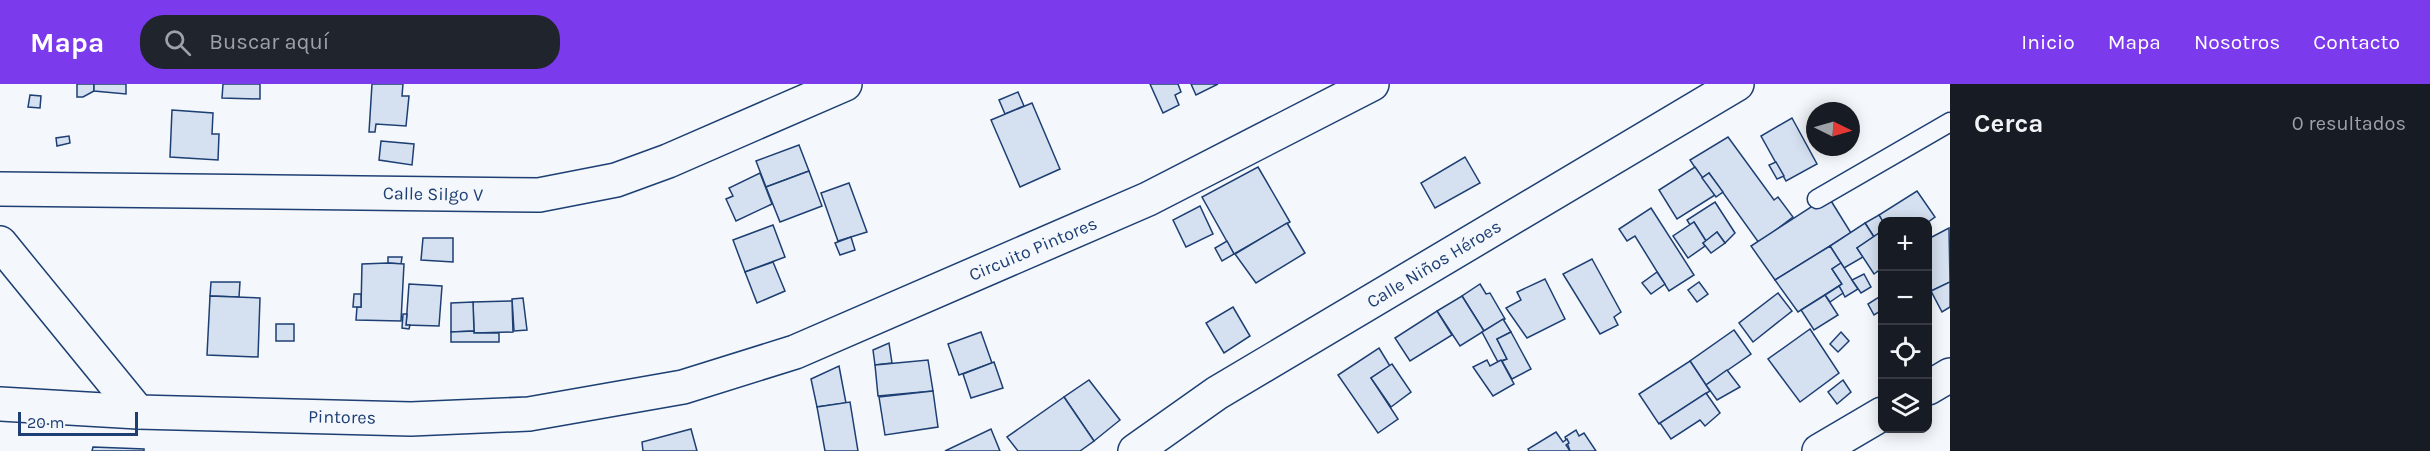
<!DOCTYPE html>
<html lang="es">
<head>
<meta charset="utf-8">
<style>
  body { margin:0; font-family:Karla,sans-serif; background:#20242c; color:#f1f3f6 }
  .controls { position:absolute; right:18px; bottom:18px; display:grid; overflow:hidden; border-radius:12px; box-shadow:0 3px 15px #0003 }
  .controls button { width:54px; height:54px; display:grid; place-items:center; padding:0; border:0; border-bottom:2px solid #363941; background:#171b24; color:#f1f3f6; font:30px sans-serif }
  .compass { position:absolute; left:1806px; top:18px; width:54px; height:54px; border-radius:50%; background:#171b24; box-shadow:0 3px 15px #0003; rotate:95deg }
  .scale { position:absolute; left:18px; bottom:15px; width:120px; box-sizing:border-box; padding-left:6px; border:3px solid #1d3f73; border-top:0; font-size:16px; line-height:21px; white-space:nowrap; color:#1d3f73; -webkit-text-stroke:4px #f4f7fb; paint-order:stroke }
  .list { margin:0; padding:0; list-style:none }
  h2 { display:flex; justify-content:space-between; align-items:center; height:78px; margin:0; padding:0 24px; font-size:26px }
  h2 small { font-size:20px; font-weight:400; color:#9ea1a6 }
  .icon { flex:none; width:33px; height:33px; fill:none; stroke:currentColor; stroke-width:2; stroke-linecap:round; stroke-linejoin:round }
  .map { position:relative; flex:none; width:1950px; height:367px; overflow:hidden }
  header { display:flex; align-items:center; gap:36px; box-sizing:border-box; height:84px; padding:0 30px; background:#7c3aed; color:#fff }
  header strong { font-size:28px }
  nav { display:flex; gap:33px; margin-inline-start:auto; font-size:21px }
  .search { width:420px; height:54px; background:#20242c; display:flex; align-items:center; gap:15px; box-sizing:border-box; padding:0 21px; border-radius:24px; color:#9ea1a6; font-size:22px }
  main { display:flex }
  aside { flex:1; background:#171b24 }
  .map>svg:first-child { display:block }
  .building { fill:#d5e0f0; stroke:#1d3f73; stroke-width:1.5 }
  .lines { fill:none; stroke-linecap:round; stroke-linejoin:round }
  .service-casing { stroke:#1d3f73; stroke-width:21 }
  .minor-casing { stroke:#1d3f73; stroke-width:36 }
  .service { stroke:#f4f7fb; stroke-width:18 }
  .minor { stroke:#f4f7fb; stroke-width:33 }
  .labels { text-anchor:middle; stroke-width:4.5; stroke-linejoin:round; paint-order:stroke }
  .street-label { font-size:18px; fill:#1d3f73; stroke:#f4f7fb }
</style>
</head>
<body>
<header>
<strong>Mapa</strong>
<div class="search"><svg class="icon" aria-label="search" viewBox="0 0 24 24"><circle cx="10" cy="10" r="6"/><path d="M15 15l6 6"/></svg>Buscar aquí</div>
<nav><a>Inicio</a><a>Mapa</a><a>Nosotros</a><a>Contacto</a></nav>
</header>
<main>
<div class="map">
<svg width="1950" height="367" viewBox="0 0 1950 367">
  <rect width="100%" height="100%" fill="#f4f7fb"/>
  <g class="building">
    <path d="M77 0H94V7L83 13H77Z"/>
    <path d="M94 0H126V10L94 7Z"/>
    <path d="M223 0H260V15L222 14Z"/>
    <path d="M372 0H403L402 12H409L406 42 376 40 375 48H369Z"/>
    <path d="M1150 0H1178L1181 8 1175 11 1179 21 1163 29Z"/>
    <path d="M1191 0H1218L1196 11Z"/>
    <path d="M1018 8 1024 22 1005 30 999 16Z"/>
    <path d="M30 11 41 12 40 24 28 23Z"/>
    <path d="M1032 19 1060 85 1020 103 991 36Z"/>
    <path d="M172 26 213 29 212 50H219L218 76 170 73Z"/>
    <path d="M1792 34 1817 80 1786 97 1761 52Z"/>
    <path d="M69 52 70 59 57 62 56 54Z"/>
    <path d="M1728 53 1774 116 1778 113 1793 133 1759 159 1709 89 1702 94 1690 76Z"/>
    <path d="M381 57 414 60 412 81 379 76Z"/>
    <path d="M799 61 809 87 766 103 756 77Z"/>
    <path d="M1465 73 1480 99 1435 124 1421 99Z"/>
    <path d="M1776 78 1784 92 1777 95 1769 81Z"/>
    <path d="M1258 83 1290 138 1234 170 1202 113Z"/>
    <path d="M1695 83 1715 111 1677 135 1659 106Z"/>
    <path d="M809 87 822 122 780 138 766 103Z"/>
    <path d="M760 89 772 120 736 137 726 115 733 112 729 104Z"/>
    <path d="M1709 89 1723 108 1716 113 1702 94Z"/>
    <path d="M849 99 867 148 838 157 821 109Z"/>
    <path d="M1917 107 1935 133 1928 138H1883L1879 131Z"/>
    <path d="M1828 112 1851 149 1775 196 1751 162Z"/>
    <path d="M1715 118 1735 149 1725 159 1717 148 1706 157 1694 138 1690 141 1687 136Z"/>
    <path d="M1200 122 1213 150 1186 163 1173 136Z"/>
    <path d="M1651 124 1694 191 1669 207 1635 152 1627 157 1619 145Z"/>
    <path d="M1879 131 1883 138 1882 147 1874 153 1865 139Z"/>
    <path d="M1694 138 1706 157 1703 159 1705 162 1688 174 1673 152Z"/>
    <path d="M1287 139 1305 169 1256 199 1235 170Z"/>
    <path d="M1865 139 1874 153 1857 164 1863 173 1844 184 1830 162Z"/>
    <path d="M773 141 785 173 745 188 733 156Z"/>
    <path d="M1949 144 1950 198 1931 207 1928 200V155Z"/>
    <path d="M1882 147V184L1874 190 1857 164Z"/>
    <path d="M1717 148 1725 159 1711 169 1703 159Z"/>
    <path d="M851 153 855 166 840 171 835 159Z"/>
    <path d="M423 154H453V178L421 176Z"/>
    <path d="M1227 157 1234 170 1222 177 1215 164Z"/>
    <path d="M1830 162 1841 179 1832 185 1842 200 1798 228 1775 196Z"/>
    <path d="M388 173H402L401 180 388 179Z"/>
    <path d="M1592 175 1621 228 1614 233 1618 241 1600 250 1563 190Z"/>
    <path d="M773 178 785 207 757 219 745 188Z"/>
    <path d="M388 179 404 180 401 237 356 236 357 223H361L362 180Z"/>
    <path d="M1841 179 1858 205 1845 213 1839 202 1842 200 1832 185Z"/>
    <path d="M1657 188 1665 200 1651 210 1642 199Z"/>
    <path d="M1864 190 1871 203 1861 209 1852 196Z"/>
    <path d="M1545 195 1565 235 1527 254 1506 224 1521 216 1517 208Z"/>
    <path d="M211 198H240L239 213 210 212Z"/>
    <path d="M1699 198 1708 210 1697 218 1688 206Z"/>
    <path d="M1950 198V223L1942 228 1931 207Z"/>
    <path d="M409 200 442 202 439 242 406 241Z"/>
    <path d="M1480 200 1486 210 1490 209 1505 235 1484 247 1462 212Z"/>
    <path d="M1839 202 1843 209 1830 218 1825 211Z"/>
    <path d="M1778 209 1792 227 1753 258 1739 239Z"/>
    <path d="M354 210H361V223H353Z"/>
    <path d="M1825 211 1838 231 1814 246 1801 226Z"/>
    <path d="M1882 211V226L1874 231 1868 220Z"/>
    <path d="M210 212 260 214 258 273 207 271Z"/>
    <path d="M1462 212 1484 247 1460 262 1437 227Z"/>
    <path d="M523 214 527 246 514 247 512 215Z"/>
    <path d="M512 217 513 248 474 249 473 218Z"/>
    <path d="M473 218 474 247 451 248V219Z"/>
    <path d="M1233 223 1250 252 1224 269 1206 239Z"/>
    <path d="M1437 227 1452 251 1410 277 1395 254Z"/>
    <path d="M403 230H407L406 241H410L409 245 402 244Z"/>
    <path d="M1503 235 1511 248 1497 255 1507 275 1498 278 1482 248Z"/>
    <rect x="276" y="240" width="18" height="17"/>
    <path d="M1810 245 1839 289 1800 318 1768 275Z"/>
    <path d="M1734 246 1751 270 1706 301 1690 277Z"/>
    <path d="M474 247V249H499V258H451V248Z"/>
    <path d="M981 248 992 279 959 291 948 260Z"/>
    <path d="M1511 248 1531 285 1512 295 1502 277 1507 275 1497 255Z"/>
    <path d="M1841 248 1849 257 1838 268 1830 260Z"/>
    <path d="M889 259 892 279 875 281 873 266Z"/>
    <path d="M1379 264 1390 282 1371 294 1398 335 1378 349 1338 291Z"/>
    <path d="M928 276 933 307 878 312 875 281Z"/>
    <path d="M1487 276 1490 282 1501 276 1514 300 1493 312 1473 283Z"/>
    <path d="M1690 277 1710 307 1659 340 1639 310Z"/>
    <path d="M994 278 1003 304 971 314 963 290Z"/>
    <path d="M1392 280 1411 308 1391 323 1371 294Z"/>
    <path d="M839 282 846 319 817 323 811 295Z"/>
    <path d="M1727 286 1740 303 1717 316 1706 301Z"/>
    <path d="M1089 296 1120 336 1094 357 1064 313Z"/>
    <path d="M1843 296 1851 308 1837 320 1828 308Z"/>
    <path d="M933 307 938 343 885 351 879 313Z"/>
    <path d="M1706 309 1720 329 1705 342 1700 336 1671 355 1660 339Z"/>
    <path d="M1064 313 1094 357 1080 367H1018L1007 353Z"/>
    <path d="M850 318 858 367H825L817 323Z"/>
    <path d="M691 345 697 367H643L642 358Z"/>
    <path d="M991 345 1000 367H945Z"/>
    <path d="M1576 346 1579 352 1584 349 1596 367H1570L1565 353Z"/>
    <path d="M1556 348 1563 358 1567 355 1569 359 1566 361 1570 367H1529L1528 365Z"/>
    <path d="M93 363 144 365V367H92Z"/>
  </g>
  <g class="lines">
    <g class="service-casing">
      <path id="service" d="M1817 115 1950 38"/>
    </g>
    <g class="minor-casing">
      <g id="minor">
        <path d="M0 105 539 111 616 96 668 77 845 0"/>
        <path d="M0 159 138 328"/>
        <path d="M1928 304 1950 291"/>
        <path d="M0 320 138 328 411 335 529 330 683 303 795 268 1148 115 1372 0"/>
        <path d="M1135 367 1217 309 1737 0"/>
        <path d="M1819 367 1882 330"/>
      </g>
    </g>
    <use href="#service" class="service"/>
    <use href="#minor" class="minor"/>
  </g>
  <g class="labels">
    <g class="street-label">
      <text transform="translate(433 110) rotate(1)" y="6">Calle Silgo V</text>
      <text transform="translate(1033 165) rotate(-23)" y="6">Circuito Pintores</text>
      <text transform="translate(1434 180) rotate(-31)" y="6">Calle Niños Héroes</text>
      <text transform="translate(342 333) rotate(1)" y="6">Pintores</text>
    </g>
  </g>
</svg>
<div class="controls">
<button>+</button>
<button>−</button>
<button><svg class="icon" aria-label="locate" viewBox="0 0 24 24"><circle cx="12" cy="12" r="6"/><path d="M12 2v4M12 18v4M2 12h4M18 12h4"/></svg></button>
<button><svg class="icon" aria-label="layers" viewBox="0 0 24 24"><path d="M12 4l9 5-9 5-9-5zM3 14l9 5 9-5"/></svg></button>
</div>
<svg class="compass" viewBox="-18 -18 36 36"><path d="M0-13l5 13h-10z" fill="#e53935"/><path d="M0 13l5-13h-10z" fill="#9ea1a6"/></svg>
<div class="scale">20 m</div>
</div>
<aside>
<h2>Cerca<small>0 resultados</small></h2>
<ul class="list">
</ul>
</aside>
</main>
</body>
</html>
